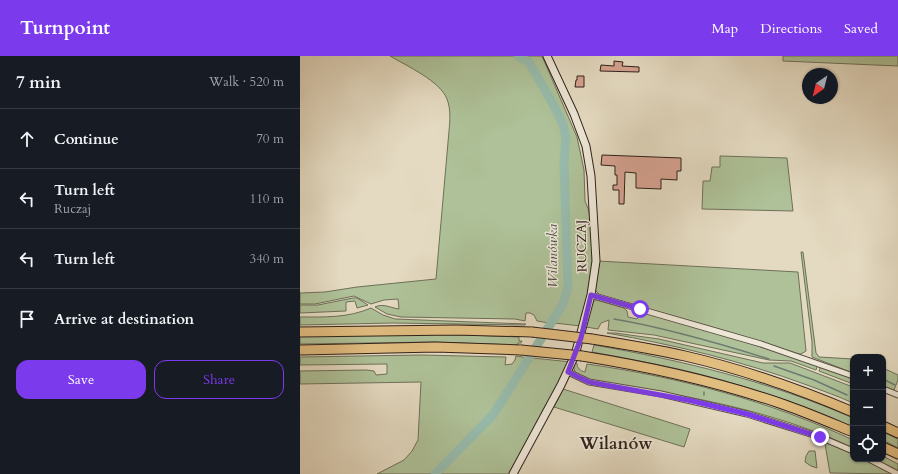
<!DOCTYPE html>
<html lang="en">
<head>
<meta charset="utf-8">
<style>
  body { margin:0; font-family:Cardo,serif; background:#20242c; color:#f1f3f6 }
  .controls { position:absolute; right:12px; bottom:12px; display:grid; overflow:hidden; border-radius:8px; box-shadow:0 1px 3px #0004 }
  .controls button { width:36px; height:36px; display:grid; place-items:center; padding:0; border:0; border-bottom:1px solid #363941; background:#171b24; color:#f1f3f6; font:20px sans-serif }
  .compass { position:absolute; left:502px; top:12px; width:36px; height:36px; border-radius:50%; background:#171b24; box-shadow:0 1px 3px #0004; rotate:215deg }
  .stop { position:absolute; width:12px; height:12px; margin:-9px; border:3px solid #7c3aed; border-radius:50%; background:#fff }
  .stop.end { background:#7c3aed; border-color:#fff; box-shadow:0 1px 4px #0008 }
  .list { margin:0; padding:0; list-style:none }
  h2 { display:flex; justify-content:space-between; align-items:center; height:52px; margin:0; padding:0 16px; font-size:17px }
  h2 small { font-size:13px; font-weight:400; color:#9ea1a6 }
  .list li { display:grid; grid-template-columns:26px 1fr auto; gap:12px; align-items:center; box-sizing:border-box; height:60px; padding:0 16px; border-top:1px solid #363941 }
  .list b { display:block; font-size:15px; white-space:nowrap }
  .list p { margin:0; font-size:13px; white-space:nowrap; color:#9ea1a6 }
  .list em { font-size:13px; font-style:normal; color:#9ea1a6 }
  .actions { display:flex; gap:8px; padding:12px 16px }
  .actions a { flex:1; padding:9px 0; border:1px solid #7c3aed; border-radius:12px; text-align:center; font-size:14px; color:#7c3aed }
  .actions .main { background:#7c3aed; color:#fff }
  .icon { flex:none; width:22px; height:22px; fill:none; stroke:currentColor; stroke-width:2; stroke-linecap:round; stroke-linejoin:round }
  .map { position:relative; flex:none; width:598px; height:418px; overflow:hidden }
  header { display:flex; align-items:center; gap:24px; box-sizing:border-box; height:56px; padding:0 20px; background:#7c3aed; color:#fff }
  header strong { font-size:19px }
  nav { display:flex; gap:22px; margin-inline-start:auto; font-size:14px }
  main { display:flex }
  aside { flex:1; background:#171b24 }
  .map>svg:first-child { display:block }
  .green { fill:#aec198; stroke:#6e7059 }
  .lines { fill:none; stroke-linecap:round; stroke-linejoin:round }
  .stream { stroke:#6d7d72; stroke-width:1.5 }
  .river { stroke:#97bbac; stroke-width:9 }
  .building { fill:#d6a291; stroke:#2e201a }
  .street-casing { stroke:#5c4e44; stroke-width:7 }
  .secondary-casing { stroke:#2e201a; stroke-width:9 }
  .highway-casing { stroke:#2e201a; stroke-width:11 }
  .street { stroke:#ede7d7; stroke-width:5 }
  .secondary { stroke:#ede7d7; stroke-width:7 }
  .highway { stroke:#e2bd80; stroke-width:9 }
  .highway-bridge-casing { stroke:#2e201a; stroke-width:11; stroke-linecap:butt }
  .highway-bridge { stroke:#e2bd80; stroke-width:9 }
  .route { stroke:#7c3aed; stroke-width:5 }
  .labels { text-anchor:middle; stroke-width:3; stroke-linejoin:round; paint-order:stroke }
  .street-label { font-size:13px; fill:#2e201a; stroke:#ede7d7 }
  .water-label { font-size:14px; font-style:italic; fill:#4e4e46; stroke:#ede7d7 }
  .district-label { font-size:17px; font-weight:bold; fill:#2e201a; stroke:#ede7d7 }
</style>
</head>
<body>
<header>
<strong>Turnpoint</strong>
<nav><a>Map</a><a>Directions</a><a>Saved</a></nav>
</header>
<main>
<aside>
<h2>7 min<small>Walk · 520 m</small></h2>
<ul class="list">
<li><svg class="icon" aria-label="ahead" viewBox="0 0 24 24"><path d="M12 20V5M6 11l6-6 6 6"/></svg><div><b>Continue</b></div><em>70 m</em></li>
<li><svg class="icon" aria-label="left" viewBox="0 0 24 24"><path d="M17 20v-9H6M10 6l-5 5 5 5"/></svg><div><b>Turn left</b><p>Ruczaj</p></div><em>110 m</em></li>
<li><svg class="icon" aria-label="left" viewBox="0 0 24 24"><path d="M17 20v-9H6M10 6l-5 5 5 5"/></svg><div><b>Turn left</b></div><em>340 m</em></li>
<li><svg class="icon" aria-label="arrive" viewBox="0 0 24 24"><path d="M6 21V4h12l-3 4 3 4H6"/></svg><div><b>Arrive at destination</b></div></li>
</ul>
<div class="actions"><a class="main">Save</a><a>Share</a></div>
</aside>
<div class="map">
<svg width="598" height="418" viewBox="0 0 598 418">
  <rect width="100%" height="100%" fill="#e4dac1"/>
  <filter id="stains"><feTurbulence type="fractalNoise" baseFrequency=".005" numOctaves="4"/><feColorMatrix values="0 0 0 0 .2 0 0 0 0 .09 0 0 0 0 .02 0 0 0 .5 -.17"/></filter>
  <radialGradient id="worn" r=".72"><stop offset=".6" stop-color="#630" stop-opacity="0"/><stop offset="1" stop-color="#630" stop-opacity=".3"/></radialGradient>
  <g class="green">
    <path d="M90 0H242L277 81 284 114 285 145 289 155 293 198 289 238 281 270 254 267C271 243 271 225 268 197H264L265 234 262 243 249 267 237 265 234 259 230 257H226L225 265 215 263 101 261 87 258 75 251C83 247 91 252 99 253L98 243 84 244 71 248 54 240 15 248H0V237L25 236 57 231 136 223 149 75C150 65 151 53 147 43 140 25 107 10 90 0Z"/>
    <path d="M483 0H598V10L483 5Z"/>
    <path d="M420 100 487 102 493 155 402 153 403 125H410L412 111H420Z"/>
    <path d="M501 196H503L516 297 519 301 553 303V308L551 307 550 310 553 312V317L512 301V286Z"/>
    <path d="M298 205 498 216 506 295 501 298H499L423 274 300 239 295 234Z"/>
    <path d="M53 242H57L68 249 57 252 55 245 46 246V255L0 257V249H18Z"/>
    <path d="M296 244 324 252 327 255 328 261 337 263 340 258 346 257 437 283 516 309 517 311 516 314 491 305 469 304 354 279 308 274 309 264 301 267 298 273 286 271 292 247Z"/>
    <path d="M71 252 83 259 95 263 226 268 225 269 92 267 0 269V261C25 261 48 262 71 252Z"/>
    <path d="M307 277H315L359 283 463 307H490L553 331V347C538 340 523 335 507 329 442 305 375 289 307 277Z"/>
    <path d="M139 278 219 281V285H222L221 287H218L217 289 134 286 0 288V280Z"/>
    <path d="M294 289C385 305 468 325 553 362V371C516 355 477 340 438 329 390 314 341 305 292 296Z"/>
    <path d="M121 299 206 301 205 309 212 308 215 304 216 300 228 302 216 321H219L233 302 271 306 210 418H77L104 404 112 395 118 384 121 326 0 328V315L66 314 74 315 76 319 87 318V308L0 309V301Z"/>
    <path d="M275 307H277C277 312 280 315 285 316L287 308C378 321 470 345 553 384V392C497 365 433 349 372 338 346 333 318 329 291 324L283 321 275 316 274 312Z"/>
    <path d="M521 310 553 321V328L519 315Z"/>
    <path d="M583 312 598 319V324L594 334 583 330Z"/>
    <path d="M263 333 390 373 384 391 254 351Z"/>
    <path d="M583 376 598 383V392L583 384Z"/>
    <path d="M527 387 553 398V403H562L593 418 530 417 525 388Z"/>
    <path d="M509 395H515L517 412 511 410 505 406 506 400Z"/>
    <path d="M583 400 598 408V415L575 403H583Z"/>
  </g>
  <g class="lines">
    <g class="stream">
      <path d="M314 263C367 272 418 287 469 303"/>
      <path d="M474 310 514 324 547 339"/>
      <path d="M583 323 595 329"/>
      <path d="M404 339V336"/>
    </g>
    <path class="river" d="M135 418 193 359 263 248 268 231 264 106 266 82 263 68 253 48 229 6 218 0"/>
  </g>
  <g class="building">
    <path d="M314 5 323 6 322 10 339 11V16L300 15 301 9 314 10Z"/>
    <path d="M277 20H284V31H275L276 24H277Z"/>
    <path d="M302 99 381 102V115H377V124L361 123V133L336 132V117L325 116 324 148H319V134H313V129H317V119H315V110L301 109Z"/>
  </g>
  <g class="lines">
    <g class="street-casing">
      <g id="street">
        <path d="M291 239 461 288 553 320"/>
        <path d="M268 316 289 326 361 338 447 358 520 381 553 395"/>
        <path d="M583 333 598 339"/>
        <path d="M569 403 598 418"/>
      </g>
    </g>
    <g class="secondary-casing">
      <path id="secondary" d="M213 418 261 329 275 299 291 239 296 205 291 120 286 90 274 58 247 0"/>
    </g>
    <g class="highway-casing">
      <g id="highway">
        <path d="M0 276 156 274 232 276"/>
        <path d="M292 283C323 288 354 293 385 300 442 313 499 333 553 356"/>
        <path d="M0 294 136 291 221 294"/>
        <path d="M282 300C351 311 419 326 485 349 508 357 531 367 553 376"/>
        <path d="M583 370 598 377"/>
        <path d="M583 391 598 398"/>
      </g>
    </g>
    <use href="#street" class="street"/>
    <use href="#secondary" class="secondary"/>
    <use href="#highway" class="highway"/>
    <g class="highway-bridge-casing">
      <g id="highway-bridge">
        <path d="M232 276 292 283"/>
        <path d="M221 294 282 300"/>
      </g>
    </g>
    <use href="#highway-bridge" class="highway-bridge"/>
  </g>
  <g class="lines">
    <path class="route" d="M340 253 291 239 281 282 268 316 289 326 388 344 447 358 520 381"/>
  </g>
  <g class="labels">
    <g class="street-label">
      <text transform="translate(281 190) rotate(-91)" y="5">RUCZAJ</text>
    </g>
    <g class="water-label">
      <text transform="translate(252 200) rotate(-90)" y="5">Wilanówka</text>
    </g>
    <g class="district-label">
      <text x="316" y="393">Wilanów</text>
    </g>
  </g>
  <rect width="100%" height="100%" filter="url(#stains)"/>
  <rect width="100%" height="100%" fill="url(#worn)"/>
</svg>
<div class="controls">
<button>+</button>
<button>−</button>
<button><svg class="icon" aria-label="locate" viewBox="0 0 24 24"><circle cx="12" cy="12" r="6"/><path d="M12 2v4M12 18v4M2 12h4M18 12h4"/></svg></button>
</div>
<svg class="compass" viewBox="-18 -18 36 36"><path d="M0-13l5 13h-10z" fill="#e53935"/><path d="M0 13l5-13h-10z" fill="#9ea1a6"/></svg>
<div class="stop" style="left:340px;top:253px"></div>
<div class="stop end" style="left:520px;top:381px"></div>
</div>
</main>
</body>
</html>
